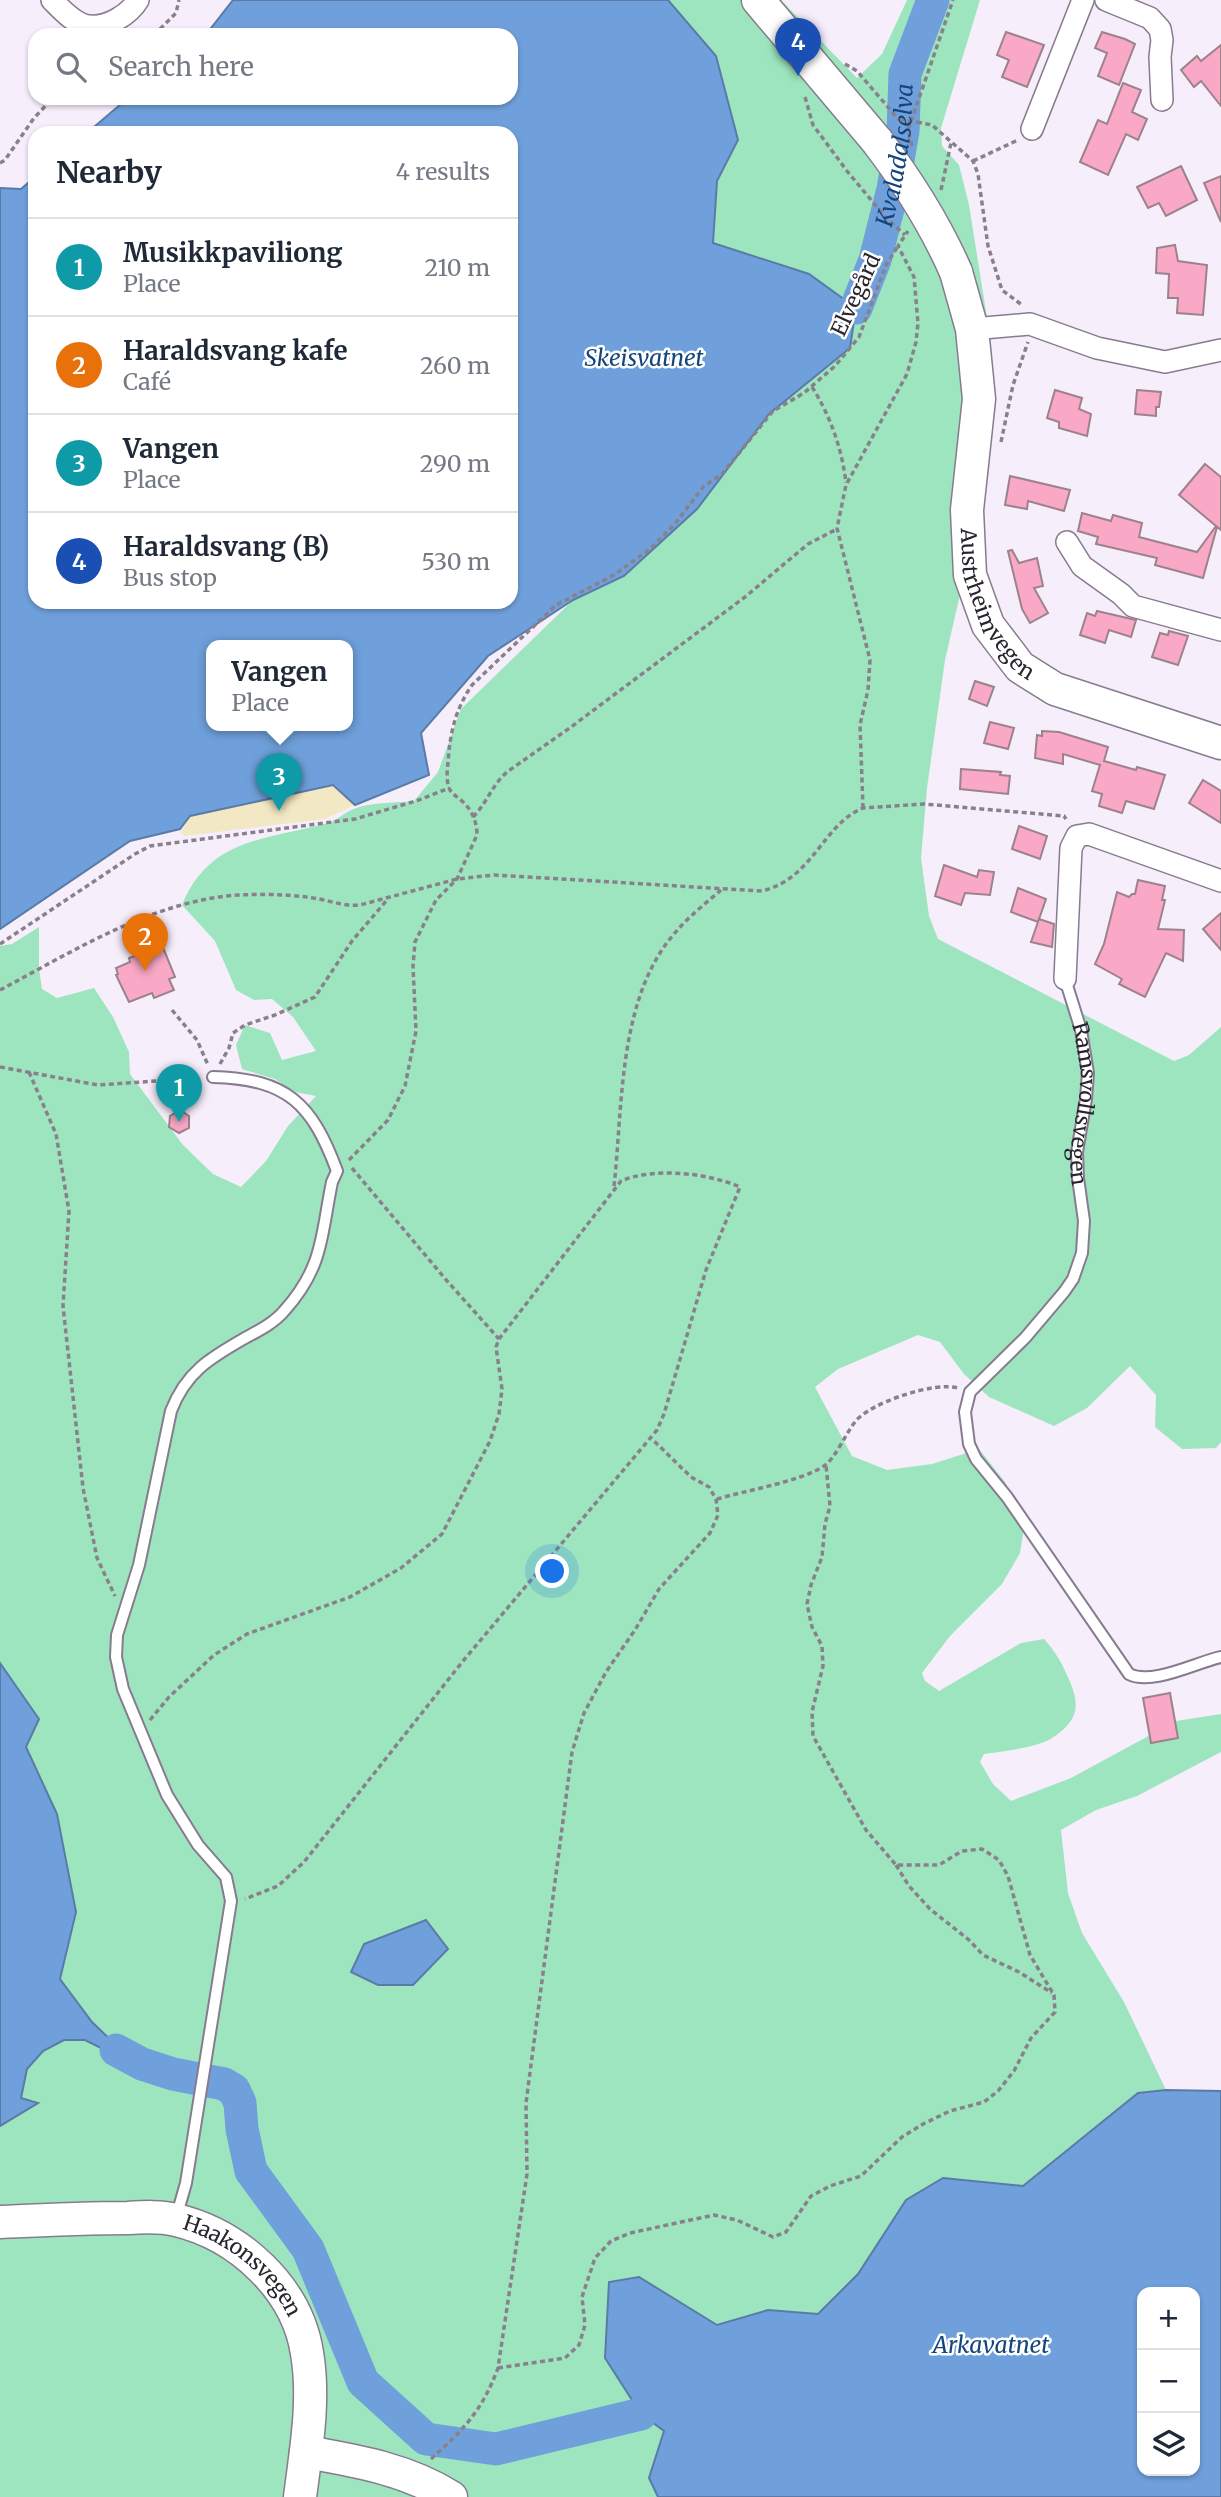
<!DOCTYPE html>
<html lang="en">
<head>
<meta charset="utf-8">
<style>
  body { margin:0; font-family:Merriweather,serif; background:#f6f6f7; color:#1f2937 }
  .controls { position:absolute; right:21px; bottom:21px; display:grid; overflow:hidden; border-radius:14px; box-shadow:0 2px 5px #0004 }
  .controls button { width:63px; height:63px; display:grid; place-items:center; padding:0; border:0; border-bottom:2px solid #e0e1e3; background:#fff; color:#1f2937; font:35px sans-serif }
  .you { position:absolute; left:553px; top:1572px; width:24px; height:24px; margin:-18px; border:5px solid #fff; border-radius:50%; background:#1a73e8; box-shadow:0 0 0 10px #1a73e833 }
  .badge { display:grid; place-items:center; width:46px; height:46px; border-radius:50%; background:#7e67e2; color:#fff; font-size:23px; font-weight:700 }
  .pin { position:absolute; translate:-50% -58px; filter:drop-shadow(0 2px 4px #0008) }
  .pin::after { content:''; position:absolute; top:37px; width:24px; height:21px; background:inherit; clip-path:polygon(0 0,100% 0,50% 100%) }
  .popup { position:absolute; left:206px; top:640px; width:147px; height:91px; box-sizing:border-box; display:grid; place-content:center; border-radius:14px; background:#fff; filter:drop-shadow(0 2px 5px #0005); font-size:23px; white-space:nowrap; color:#747a83 }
  .popup b { font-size:26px; color:#1f2937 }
  .popup::after { content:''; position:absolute; left:50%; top:100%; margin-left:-14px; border:14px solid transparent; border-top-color:#fff }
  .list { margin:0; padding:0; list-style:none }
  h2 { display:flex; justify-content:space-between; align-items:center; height:91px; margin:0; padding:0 28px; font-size:30px }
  h2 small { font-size:23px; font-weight:400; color:#747a83 }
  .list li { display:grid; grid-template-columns:46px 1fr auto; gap:21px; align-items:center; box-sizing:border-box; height:98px; padding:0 28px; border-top:2px solid #e0e1e3 }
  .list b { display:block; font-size:26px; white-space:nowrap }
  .list p { margin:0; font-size:23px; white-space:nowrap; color:#747a83 }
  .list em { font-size:23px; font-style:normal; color:#747a83 }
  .icon { flex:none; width:38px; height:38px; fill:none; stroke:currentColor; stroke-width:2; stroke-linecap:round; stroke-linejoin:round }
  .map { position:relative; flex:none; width:1221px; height:2497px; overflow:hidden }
  .search { position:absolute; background:#fff; box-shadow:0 2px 5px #0004; left:28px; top:28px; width:490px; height:77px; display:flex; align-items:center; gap:18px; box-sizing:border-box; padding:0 24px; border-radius:21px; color:#747a83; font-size:26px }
  .panel { position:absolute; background:#fff; box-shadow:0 2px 5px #0004; left:28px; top:126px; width:490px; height:483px; border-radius:21px }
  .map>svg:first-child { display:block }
  .green { fill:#9de5be }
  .sand { fill:#f2e8c3 }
  .water { fill:#6fa0db; stroke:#5a7ba7; stroke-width:2; fill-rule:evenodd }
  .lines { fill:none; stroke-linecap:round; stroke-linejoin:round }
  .river { stroke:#6fa0db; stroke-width:33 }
  .building { fill:#f9a8c6; stroke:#9c828b; stroke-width:2 }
  .lane-casing { stroke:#877b8f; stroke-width:14 }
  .street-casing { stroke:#877b8f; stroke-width:24 }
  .secondary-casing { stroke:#877b8f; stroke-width:35 }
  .path { stroke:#88818c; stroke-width:3.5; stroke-dasharray:5 3.5; stroke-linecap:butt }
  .lane { stroke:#fff; stroke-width:10 }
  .street { stroke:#fff; stroke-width:21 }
  .secondary { stroke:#fff; stroke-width:32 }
  .secondary-bridge-casing { stroke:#877b8f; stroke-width:35; stroke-linecap:butt }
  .path-bridge { stroke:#88818c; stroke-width:3.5; stroke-dasharray:5 3.5; stroke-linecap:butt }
  .secondary-bridge { stroke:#fff; stroke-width:32 }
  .labels { text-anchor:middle; stroke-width:5; stroke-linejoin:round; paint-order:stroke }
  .street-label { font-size:21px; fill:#2a242d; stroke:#fff }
  .water-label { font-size:23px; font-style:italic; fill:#14467c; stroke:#fff }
</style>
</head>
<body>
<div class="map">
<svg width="1221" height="2497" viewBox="0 0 1221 2497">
  <rect width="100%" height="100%" fill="#f7eefc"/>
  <path class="green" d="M668 0H781L857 78 882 54 907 0H980L941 128 942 146 959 165 969 205 991 343 980 399 965 573 945 660 927 788 921 858 929 916 938 939 1174 1061 1189 1055 1221 1027V1442L1216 1448 1182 1449 1155 1427 1156 1395 1130 1366 1087 1408 1054 1426 989 1397 964 1374 940 1342 918 1335 838 1369 815 1387 852 1456 887 1470 932 1464 979 1449 1005 1482 1025 1521 1020 1553 1002 1584 950 1636 922 1673 925 1681 939 1691 1021 1643 1044 1639C1054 1650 1061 1661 1067 1675 1080 1703 1081 1719 1052 1738 1037 1748 1003 1751 984 1754L980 1762 993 1784 1011 1801 1071 1778 1176 1721 1221 1714V1752L1137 1796 1096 1810 1061 1830 1068 1893 1082 1933 1124 2002 1166 2090 1138 2093 1023 2186 943 2178 906 2200 858 2274 818 2314 768 2310 717 2325 639 2277 641 2414 664 2431 649 2478 658 2497H0V2126L37 2104 21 2098 27 2069 43 2051 64 2040H85L117 2047 92 2022 60 1979 76 1912 57 1814 26 1747 39 1719 0 1663V946L12 944 39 927V969L42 989 57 998 94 988 113 1017 129 1052 130 1074 183 1145 213 1174 241 1187 266 1161 288 1126 316 1096 295 1092 275 1079 242 1069 236 1045 245 1025 270 1033 282 1060 316 1051 293 1017 272 999 254 1000 236 990 215 941 182 905C210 837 267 840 328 823 338 820 346 811 356 808 373 802 396 803 414 801L438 772 461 709 573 600 624 576 697 509 769 414 850 348 809 274 712 243 717 181 738 140 716 56Z"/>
  <path class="sand" d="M333 785 355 805 325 819 184 836 181 832 190 816Z"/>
  <g class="water">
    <path d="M233 0H668L716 56 738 140 717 181 713 243 809 274 856 308 850 348 769 414 697 509 624 576 573 600 488 656 421 733 429 775 355 805 333 785 190 816 180 829 130 841 0 929V188L21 189 35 177V602H511V133H87L128 98H511V35H203L211 28ZM211 645H347V725H211Z"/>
    <path d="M0 1663 39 1719 26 1747 57 1814 76 1912 60 1979 92 2022 117 2046 113 2054 85 2040H64L43 2051 27 2069 21 2098 38 2103 0 2126Z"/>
    <path d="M426 1920 448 1949 413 1985H378L351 1972 364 1944Z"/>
    <path d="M1166 2090 1221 2091V2497H658L649 2478 664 2431 641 2414 605 2358 609 2282 639 2277 717 2325 768 2310 818 2314 858 2274 906 2200 943 2178 1023 2186 1138 2093ZM1142 2292H1195V2471H1142Z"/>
  </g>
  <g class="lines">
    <g class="river">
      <path id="s1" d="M856 308 875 260 893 189 903 131 905 74 933 0"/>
      <path d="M116 2050 142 2064 173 2074 224 2084 234 2090 240 2103 242 2129 251 2171 308 2249 363 2382 426 2439 496 2449 641 2414"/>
    </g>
  </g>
  <g class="building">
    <path d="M1006 32 1044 45 1027 87 1002 77 1009 60 997 55Z"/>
    <path d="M1102 32 1125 39 1135 44 1119 85 1098 76 1107 53 1095 48Z"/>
    <path d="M1221 45V106L1201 81 1194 87 1181 70 1197 56 1201 61Z"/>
    <path d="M1123 83 1141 90 1132 112 1147 119 1138 140 1126 134 1108 175 1080 162 1098 120 1107 124Z"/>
    <path d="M1181 166 1197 200 1166 216 1159 203 1148 208 1137 187Z"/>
    <path d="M1221 176V222L1204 183Z"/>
    <path d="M1175 245 1178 261 1207 265 1203 315 1177 313 1178 298H1168L1169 274 1156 273 1157 248Z"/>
    <path d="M1055 390 1082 398 1079 409 1091 414 1087 436 1059 428V422L1047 418Z"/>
    <path d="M1137 390 1161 392 1159 407H1156V416L1135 414Z"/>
    <path d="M1205 464 1221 477V530L1217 527 1203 578 1155 565 1157 558 1096 544 1098 537 1078 531 1082 513 1111 521 1113 515 1142 523 1139 537 1197 552 1216 526 1179 495Z"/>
    <path d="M1010 476 1070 490 1064 511 1028 501 1027 509 1005 505Z"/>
    <path d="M1012 550 1019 563 1037 558 1043 586 1034 588 1048 613 1030 623 1022 609 1008 551Z"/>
    <path d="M1097 611 1136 620 1131 637 1109 630 1105 643 1080 635 1087 613 1095 616Z"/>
    <path d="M1169 631 1188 636 1178 665 1152 657 1160 633 1168 635Z"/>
    <path d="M975 681 994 687 987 706 969 699Z"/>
    <path d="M990 722 1014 728 1008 749 984 743Z"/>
    <path d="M1042 731 1059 732 1108 747 1104 761 1136 770 1137 767 1165 775 1154 809 1126 801 1122 813 1099 806 1102 794 1092 791 1100 765 1063 754V764L1035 758 1037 735 1042 736Z"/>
    <path d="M961 769 1001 772 1000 775 1010 776 1008 794 960 789Z"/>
    <path d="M1203 780 1221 791V823L1189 803Z"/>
    <path d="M1019 826 1047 836 1040 859 1012 849Z"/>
    <path d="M944 865 977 877 979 870 994 872 990 895 965 893 961 905 935 896Z"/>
    <path d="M1138 880 1165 886 1162 900H1165L1158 929 1184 930 1183 961 1166 953 1145 997 1119 984 1122 979 1095 964 1104 944 1117 892 1129 897 1132 894H1135Z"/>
    <path d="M1018 888 1046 899 1038 922 1011 912Z"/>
    <path d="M1221 913V950L1203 929Z"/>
    <path d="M1039 919 1054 924 1052 947 1031 942Z"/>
    <path d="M162 945 175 977 169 979 174 990 154 998 152 993 129 1002 116 975 118 974 116 968 130 962 129 958Z"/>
    <path d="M180 1110 189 1116V1128L179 1133 169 1127 170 1116Z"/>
    <path d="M1170 1693 1178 1738 1151 1743 1143 1698Z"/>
  </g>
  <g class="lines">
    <g class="lane-casing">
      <g id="lane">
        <path id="s2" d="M1065 979 1081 1030 1088 1073 1086 1099 1077 1152 1078 1178 1084 1221 1082 1253 1073 1279 1064 1292 1025 1338 970 1392 965 1412 969 1444 976 1459 1007 1497 1129 1674C1152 1686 1197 1662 1221 1657"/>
        <path d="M176 2218 186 2183 231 1901 226 1877 198 1845 167 1795 123 1689 116 1657 117 1635 139 1565 171 1411C186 1372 210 1358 245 1338 260 1330 274 1323 285 1310 324 1266 321 1235 332 1182L337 1171C312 1104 288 1079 213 1077"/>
      </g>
    </g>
    <g class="street-casing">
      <g id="street">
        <path d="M52 0C61 9 75 25 89 26 107 28 129 15 138 0"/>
        <path d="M1106 0 1150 18 1160 29 1162 40 1160 57 1162 100"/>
        <path d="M1032 129 1083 0"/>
        <path d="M972 329 1030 324 1097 348 1165 362 1221 350"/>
        <path d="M1067 542 1082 566 1121 594 1133 606 1221 630"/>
        <path d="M1065 979 1071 848 1077 836 1089 834 1221 881"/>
      </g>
    </g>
    <g class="secondary-casing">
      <g id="secondary">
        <path d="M758 0 877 141"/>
        <path id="s3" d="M956 272 972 329 979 399 967 510 970 575 988 625 1020 667 1055 689 1221 743"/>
        <path id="s4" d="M0 2222C43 2220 85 2218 128 2218 144 2217 161 2216 176 2220 239 2235 297 2288 307 2353 315 2400 306 2450 300 2497"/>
        <path d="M306 2452C357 2461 406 2469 451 2497"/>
      </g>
    </g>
    <g class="path">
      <path d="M154 35 176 13 179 0"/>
      <path d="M845 64 857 71 899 120"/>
      <path d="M805 97 813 125 847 171 886 218 905 235"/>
      <path d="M917 122 932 125 973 161 978 174 988 246 1002 290 1022 305"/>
      <path d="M912 146 908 130 953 0"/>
      <path d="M973 161 1018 140"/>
      <path d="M0 163 5 160 34 118 53 98"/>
      <path d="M941 190 951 143"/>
      <path d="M812 387C830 415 842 449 846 483"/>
      <path d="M1001 442 1013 385 1028 342"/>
      <path d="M863 808 860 725 868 690 870 660 837 528 846 485 907 374 916 342 918 323 914 277 898 246 908 231"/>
      <path d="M473 817C487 803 492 785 507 772L571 727 745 597 808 544 837 529"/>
      <path d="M0 944 135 854 150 846 355 819 419 800 449 788"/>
      <path d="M0 990C74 951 152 901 238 895 263 894 288 894 313 898 329 900 344 907 360 905L457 879 494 875 762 891C813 879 823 824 863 808L924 804 1064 816 1066 819"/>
      <path d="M172 1010 197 1040 208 1065"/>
      <path d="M220 1064 229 1048 233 1033 245 1025 275 1015 315 997 352 941 387 900"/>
      <path d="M0 1067 98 1085 200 1078"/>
      <path d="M29 1072 56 1134 69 1211 63 1306 83 1488 97 1558 115 1596"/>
      <path d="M349 1160 388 1120 405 1086 416 1031 413 966 415 942 436 900 457 879 477 835C477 822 472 810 462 801 458 797 453 795 450 790 446 782 447 771 448 763 450 733 455 710 472 685L556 605 614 575 650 549 674 525 704 486 722 474 773 411 804 393 835 366 859 337 886 265 898 246"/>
      <path d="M352 1168 448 1282 499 1339"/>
      <path d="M614 1186C623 1105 618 999 674 934 688 917 705 904 721 890"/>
      <path d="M717 1499C744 1491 802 1481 824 1466 835 1459 846 1433 855 1422 869 1403 935 1381 958 1388"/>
      <path d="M150 1720 169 1697 214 1655 247 1634 350 1597 401 1568 442 1534 490 1441 499 1414 502 1389 496 1347 499 1339 621 1181C654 1167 708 1173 740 1187L706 1270 664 1414 657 1430 463 1661 304 1862 278 1886 245 1899"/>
      <path d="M896 1865 909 1886 930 1909 969 1940 983 1955 1019 1972 1052 1993"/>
      <path d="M498 2368 565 2358 579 2345 585 2325 582 2297 595 2258 611 2241 630 2233 714 2215 737 2220 773 2237 786 2232 811 2196 830 2186 861 2176 902 2137 923 2124 950 2111 984 2102 998 2091 1014 2071 1031 2038 1055 2012 1054 1995 1030 1955 1008 1876 999 1860 982 1849 962 1851 939 1865H896L866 1830 813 1736 812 1712 823 1666 822 1646 812 1627 807 1604 811 1585 822 1557 825 1524 830 1506 826 1465"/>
      <path d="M431 2459C464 2429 482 2411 498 2368L527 2174 526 2103 572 1752 584 1713 606 1672 635 1630 659 1589 710 1533 718 1515 716 1499 709 1487 691 1477 652 1439"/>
    </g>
    <use href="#lane" class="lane"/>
    <use href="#street" class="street"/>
    <use href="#secondary" class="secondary"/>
    <g class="secondary-bridge-casing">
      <path id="secondary-bridge" d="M877 141C909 183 935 224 956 272"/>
    </g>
    <path class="path-bridge" d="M899 120 917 122"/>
    <use href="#secondary-bridge" class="secondary-bridge"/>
  </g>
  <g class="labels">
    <g class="street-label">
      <text transform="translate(856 295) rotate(-65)" y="7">Elvegård</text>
      <text dy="7" stroke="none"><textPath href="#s3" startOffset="343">Austrheimvegen</textPath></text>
      <text dy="7" stroke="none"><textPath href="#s2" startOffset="128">Ramsvollsvegen</textPath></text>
      <text dy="7" stroke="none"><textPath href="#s4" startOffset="259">Haakonsvegen</textPath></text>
    </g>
    <g class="water-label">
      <text dy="8" stroke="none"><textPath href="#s1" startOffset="159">Kvaladalselva</textPath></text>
      <text x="644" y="366">Skeisvatnet</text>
      <text x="991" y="2353">Arkavatnet</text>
    </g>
  </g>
</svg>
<div class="controls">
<button>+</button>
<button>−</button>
<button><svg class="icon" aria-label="layers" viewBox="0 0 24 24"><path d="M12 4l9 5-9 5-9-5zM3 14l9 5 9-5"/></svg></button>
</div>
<div class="you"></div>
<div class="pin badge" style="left:179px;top:1122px;background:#0f9aa8">1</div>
<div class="pin badge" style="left:145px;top:971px;background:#e8710a">2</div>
<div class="pin badge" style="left:279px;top:811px;background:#0f9aa8">3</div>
<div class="popup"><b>Vangen</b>Place</div>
<div class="pin badge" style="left:798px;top:76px;background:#1a4fb4">4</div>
<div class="search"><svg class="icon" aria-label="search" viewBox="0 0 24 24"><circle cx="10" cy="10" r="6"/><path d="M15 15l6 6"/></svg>Search here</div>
<section class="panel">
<h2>Nearby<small>4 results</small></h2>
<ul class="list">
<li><span class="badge" style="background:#0f9aa8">1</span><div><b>Musikkpaviliong</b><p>Place</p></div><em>210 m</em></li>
<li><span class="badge" style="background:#e8710a">2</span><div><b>Haraldsvang kafe</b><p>Café</p></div><em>260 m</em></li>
<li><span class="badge" style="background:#0f9aa8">3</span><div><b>Vangen</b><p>Place</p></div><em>290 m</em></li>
<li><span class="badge" style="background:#1a4fb4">4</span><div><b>Haraldsvang (B)</b><p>Bus stop</p></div><em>530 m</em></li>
</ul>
</section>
</div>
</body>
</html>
